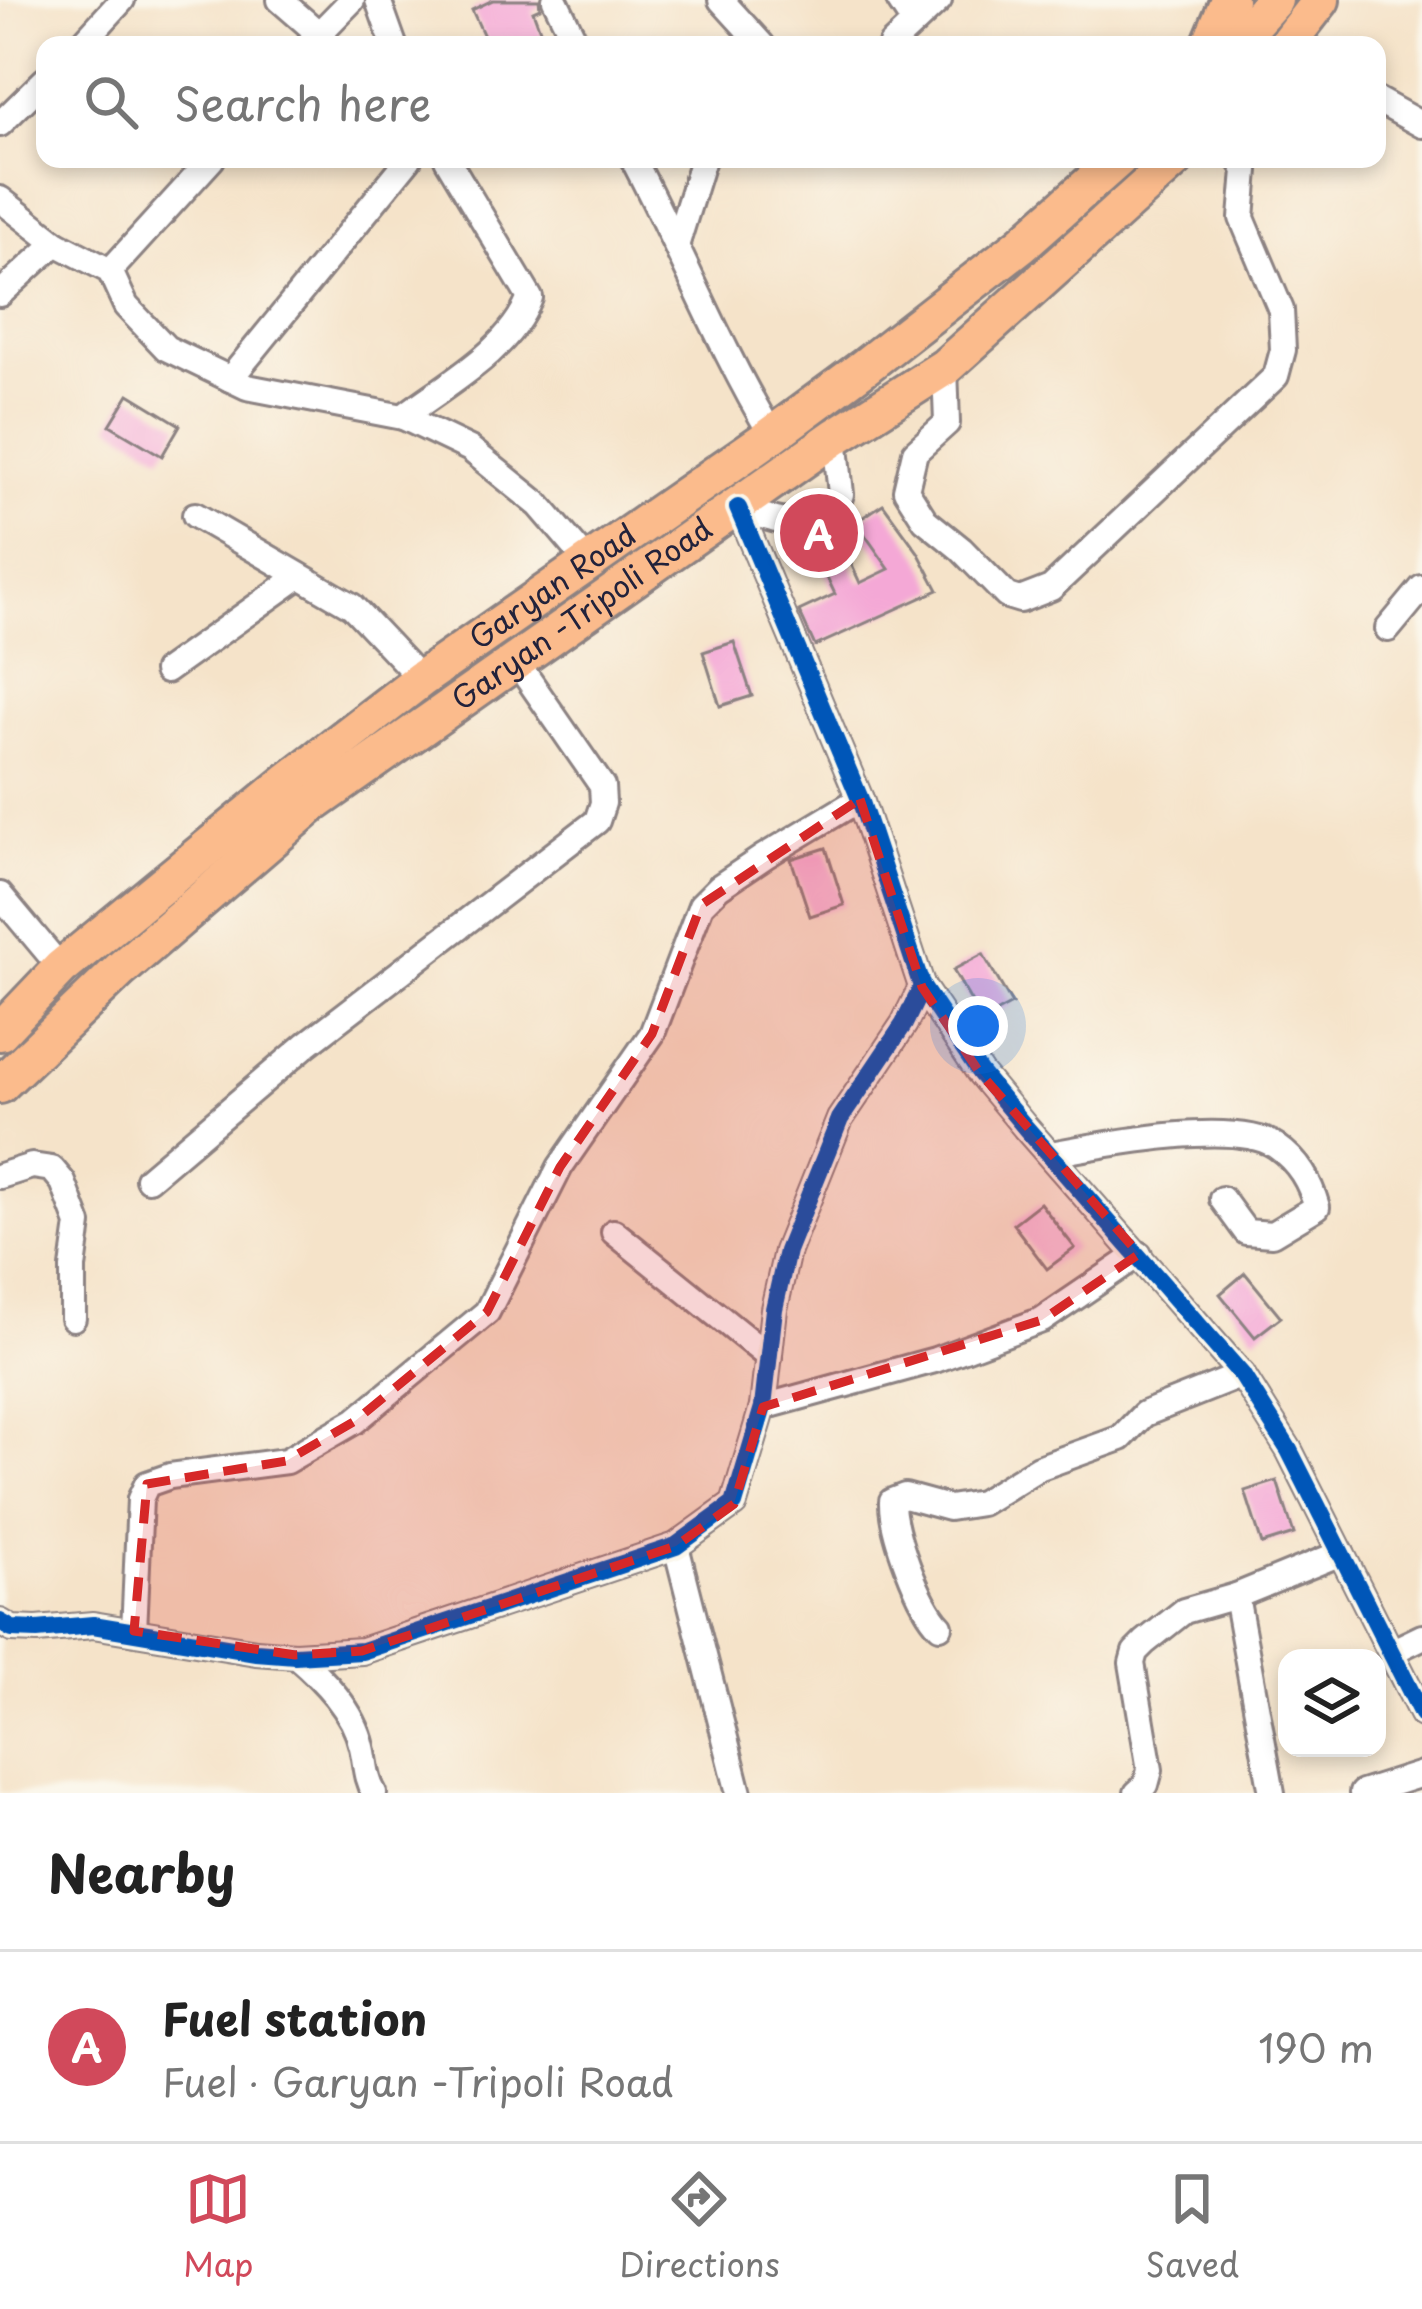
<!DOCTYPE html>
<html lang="en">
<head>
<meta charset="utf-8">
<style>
  body { margin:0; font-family:"Playpen Sans",sans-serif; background:#f6f6f6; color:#222 }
  .controls { position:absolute; right:36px; bottom:36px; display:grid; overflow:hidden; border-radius:24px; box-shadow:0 6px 18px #0003 }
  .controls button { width:108px; height:108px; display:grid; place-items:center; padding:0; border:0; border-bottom:3px solid #e0e0e0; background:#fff; color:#222; font:60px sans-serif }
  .you { position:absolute; left:978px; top:1026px; width:42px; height:42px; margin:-30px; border:9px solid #fff; border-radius:50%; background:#1a73e8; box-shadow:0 0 0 18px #1a73e833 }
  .badge { display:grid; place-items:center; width:78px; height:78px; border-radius:50%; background:#d1495b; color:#fff; font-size:39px; font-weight:700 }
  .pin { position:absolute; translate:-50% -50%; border:6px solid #fff; box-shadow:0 3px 12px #0006 }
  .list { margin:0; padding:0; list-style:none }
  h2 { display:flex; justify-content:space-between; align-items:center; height:156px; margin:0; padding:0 48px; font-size:51px }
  h2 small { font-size:39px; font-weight:400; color:#767676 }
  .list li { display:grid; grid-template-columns:78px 1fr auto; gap:36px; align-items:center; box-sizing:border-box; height:192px; padding:0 48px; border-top:3px solid #e0e0e0 }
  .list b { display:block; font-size:45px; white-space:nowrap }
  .list p { margin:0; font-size:39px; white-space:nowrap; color:#767676 }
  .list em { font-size:39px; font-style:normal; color:#767676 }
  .icon { flex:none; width:66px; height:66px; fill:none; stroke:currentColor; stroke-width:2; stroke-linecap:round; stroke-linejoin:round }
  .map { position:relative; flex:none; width:1422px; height:1793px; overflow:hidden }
  .search { position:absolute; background:#fff; box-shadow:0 6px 18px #0003; left:36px; right:36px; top:36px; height:132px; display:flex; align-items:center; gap:30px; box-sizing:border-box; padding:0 42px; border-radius:24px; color:#767676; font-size:45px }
  .sheet { height:348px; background:#fff }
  nav { display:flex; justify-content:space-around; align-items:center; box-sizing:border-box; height:168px; border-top:3px solid #e0e0e0; background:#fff; font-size:33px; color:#767676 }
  nav a { display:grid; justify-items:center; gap:6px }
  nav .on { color:#d1495b }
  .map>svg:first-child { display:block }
  .building { fill:#f4a8d6 }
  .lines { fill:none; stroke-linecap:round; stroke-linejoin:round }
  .minor-casing { stroke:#8c8282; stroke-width:30 }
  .highway-casing { stroke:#8c8282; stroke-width:42 }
  .minor { stroke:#fff; stroke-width:24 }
  .highway { stroke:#fbbb8c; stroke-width:36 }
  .cycleway-casing { stroke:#fbf7ec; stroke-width:26 }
  .cycleway { stroke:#0057b8; stroke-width:18 }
  .marked { fill:#d62828; fill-opacity:0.2; stroke:#d62828; stroke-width:9; stroke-dasharray:24 15; stroke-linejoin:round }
  .labels { text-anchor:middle; stroke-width:12; stroke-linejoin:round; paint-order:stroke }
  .street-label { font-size:30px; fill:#22223b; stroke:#fbf7ec }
</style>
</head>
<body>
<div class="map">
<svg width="1422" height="1793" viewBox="0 0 1422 1793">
  <rect width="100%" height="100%" fill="#fbf7ec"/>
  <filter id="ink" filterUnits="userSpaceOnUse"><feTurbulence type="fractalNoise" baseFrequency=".00833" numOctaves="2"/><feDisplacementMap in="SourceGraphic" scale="24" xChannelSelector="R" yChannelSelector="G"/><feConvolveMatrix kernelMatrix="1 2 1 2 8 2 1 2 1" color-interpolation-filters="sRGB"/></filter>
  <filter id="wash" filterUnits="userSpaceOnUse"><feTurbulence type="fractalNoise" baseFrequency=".004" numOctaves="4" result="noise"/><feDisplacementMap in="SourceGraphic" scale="48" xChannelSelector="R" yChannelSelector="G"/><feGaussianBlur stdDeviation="2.7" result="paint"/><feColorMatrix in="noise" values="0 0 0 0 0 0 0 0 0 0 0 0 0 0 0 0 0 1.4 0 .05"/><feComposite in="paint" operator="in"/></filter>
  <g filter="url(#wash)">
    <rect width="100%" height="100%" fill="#f5e3c9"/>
    <g id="blocks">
      <g class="building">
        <path d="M493 0H539L540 8 533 11 543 38 529 45H488L472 10Z"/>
        <path d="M129 394 180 425 162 456 110 425Z"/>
        <path d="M883 504 918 552 938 590 815 646 799 611 835 594 815 552 840 540 860 583 889 569 856 522Z"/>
        <path d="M734 642 752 696 720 706 703 652Z"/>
        <path d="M826 848 844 905 810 916 791 859Z"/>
        <path d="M983 954 1012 1004 982 1020 953 970Z"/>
        <path d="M1040 1203 1075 1248 1047 1269 1013 1224Z"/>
        <path d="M1245 1273 1281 1317 1255 1337 1220 1294Z"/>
        <path d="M1277 1481 1294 1534 1262 1544 1245 1491Z"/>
      </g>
    </g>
  </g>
  <g filter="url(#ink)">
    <use href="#blocks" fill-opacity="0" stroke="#8c8282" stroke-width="3"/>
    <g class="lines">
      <g class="minor-casing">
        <g id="minor">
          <path d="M280 0 318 33"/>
          <path d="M378 0 394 45"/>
          <path d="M555 0 577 45"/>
          <path d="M721 0 762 45"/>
          <path d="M899 0 914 23"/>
          <path d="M81 45 122 0"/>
          <path d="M308 45 352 0"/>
          <path d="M891 45 939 0"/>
          <path d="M1377 100 1422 125"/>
          <path d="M0 124 45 80"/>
          <path d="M633 159C681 250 719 347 772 435"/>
          <path d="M0 199 56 243 110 271 126 306 166 348 247 387 403 417 470 449 539 505 588 562"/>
          <path d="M677 243 703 159"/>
          <path d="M110 271 212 159"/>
          <path d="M0 294 56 243"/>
          <path d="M945 367 947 423 915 452 906 490 925 520 961 549 1007 596 1020 600 1051 588 1276 376 1283 350 1281 310 1242 218 1246 170 1239 159"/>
          <path d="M230 379 409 159"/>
          <path d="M403 417C448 383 509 351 530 298L447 159"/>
          <path d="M738 508 860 799 922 987 980 1073 1025 1127 1242 1375 1289 1450 1422 1714"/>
          <path d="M738 508C783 522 792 531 836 508L841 494 835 437"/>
          <path d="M195 515 352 606 421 679"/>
          <path d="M1388 629 1422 588"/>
          <path d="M166 671 298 577"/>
          <path d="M0 895 61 968"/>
          <path d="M1051 1154C1100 1145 1234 1118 1276 1146 1299 1162 1310 1182 1317 1207L1272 1234 1246 1232 1222 1199"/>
          <path d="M0 1176 32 1166 52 1169 63 1182 79 1224 73 1268V1318"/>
          <path d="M148 1179 307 1044 597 821 603 803 602 786 515 660"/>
          <path d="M614 1232 769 1357"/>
          <path d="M763 1407 935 1360 1042 1320 1139 1254"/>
          <path d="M676 1546 739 1793"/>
          <path d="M1236 1596 1272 1793"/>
          <path d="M0 1622 12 1629 37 1630 93 1625 256 1652 295 1655 362 1651 676 1546 734 1504 763 1407 774 1309 787 1251 840 1119 904 1024 922 987"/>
          <path d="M940 1626C919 1606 891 1530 892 1501L905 1496 949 1508 981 1503 1038 1468 1121 1438 1144 1414 1242 1375"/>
          <path d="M134 1631 140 1499 147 1484 170 1476 286 1461 355 1421 487 1312 560 1167 652 1034 701 905 719 887 765 856 860 799"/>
          <path d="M1391 1652 1422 1637"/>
          <path d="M295 1655C323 1679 354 1710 362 1747 366 1764 365 1778 374 1793"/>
          <path d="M1137 1793 1146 1785 1150 1770 1132 1663 1135 1652 1145 1642 1184 1611 1236 1596 1341 1553"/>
          <path d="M1362 1793 1422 1774"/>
        </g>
      </g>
      <g class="highway-casing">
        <g id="highway">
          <path d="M1210 45 1229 0"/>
          <path d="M1233 45 1274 0"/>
          <path d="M1286 45 1321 0"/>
          <path id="s1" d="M0 1032 61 968 290 780 421 679 772 435 863 368 1022 244 1118 159"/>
          <path id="s2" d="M0 1085 120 970 313 804 835 437 945 367 1176 159"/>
        </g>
      </g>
      <use href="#minor" class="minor"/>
      <use href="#highway" class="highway"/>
      <g class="cycleway-casing">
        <g id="cycleway">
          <path d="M738 508 860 799 922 987 980 1073 1025 1127 1242 1375 1289 1450 1422 1714"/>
          <path d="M0 1622 12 1629 37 1630 93 1625 256 1652 295 1655 362 1651 676 1546 734 1504 763 1407 774 1309 787 1251 840 1119 904 1024 922 987"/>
        </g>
      </g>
      <use href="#cycleway" class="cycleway"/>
    </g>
  </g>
  <path class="marked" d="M860 799 922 987 980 1073 1139 1254 1042 1320 763 1407 734 1504 676 1546 362 1651 295 1655 134 1631 147 1484 286 1461 355 1421 487 1312 560 1167 652 1034 701 905Z"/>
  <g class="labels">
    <g class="street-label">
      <text dy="10" stroke="none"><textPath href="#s1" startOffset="711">Garyan Road</textPath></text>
      <text dy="10" stroke="none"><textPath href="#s2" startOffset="750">Garyan -Tripoli Road</textPath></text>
    </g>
  </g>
</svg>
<div class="controls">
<button><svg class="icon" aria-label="layers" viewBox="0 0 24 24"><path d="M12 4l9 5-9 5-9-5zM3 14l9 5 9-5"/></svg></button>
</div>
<div class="you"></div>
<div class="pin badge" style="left:819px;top:533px">A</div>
<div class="search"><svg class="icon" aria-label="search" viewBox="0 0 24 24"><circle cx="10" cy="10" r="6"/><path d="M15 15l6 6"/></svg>Search here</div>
</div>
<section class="sheet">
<h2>Nearby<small></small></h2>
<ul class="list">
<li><span class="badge">A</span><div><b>Fuel station</b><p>Fuel · Garyan -Tripoli Road</p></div><em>190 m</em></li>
</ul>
</section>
<nav>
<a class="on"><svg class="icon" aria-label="map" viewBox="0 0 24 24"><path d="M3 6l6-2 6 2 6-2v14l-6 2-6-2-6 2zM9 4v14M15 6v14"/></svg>Map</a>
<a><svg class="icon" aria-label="directions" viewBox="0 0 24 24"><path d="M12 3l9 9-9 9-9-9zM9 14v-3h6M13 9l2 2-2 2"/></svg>Directions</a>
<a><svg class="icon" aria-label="saved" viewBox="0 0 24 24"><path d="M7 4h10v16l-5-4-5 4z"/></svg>Saved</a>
</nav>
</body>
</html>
